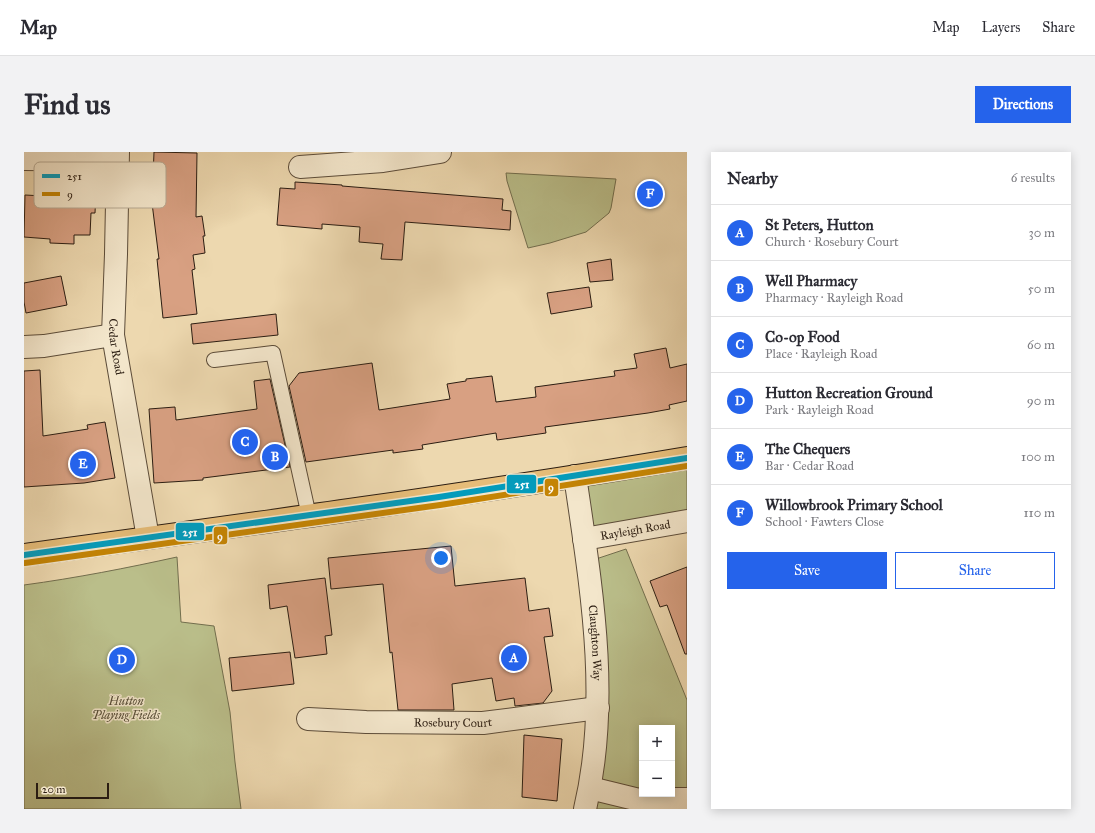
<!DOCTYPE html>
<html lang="en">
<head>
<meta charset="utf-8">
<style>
  body { margin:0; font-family:"IM FELL Great Primer",serif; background:#f2f2f3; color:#2b2b33 }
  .controls { position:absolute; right:12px; bottom:12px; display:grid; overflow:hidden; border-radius:0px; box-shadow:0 2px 10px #0003 }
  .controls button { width:36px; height:36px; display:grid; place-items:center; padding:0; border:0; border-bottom:1px solid #e1e1e2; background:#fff; color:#2b2b33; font:20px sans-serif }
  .scale { position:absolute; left:12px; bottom:10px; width:73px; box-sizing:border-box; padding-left:4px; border:2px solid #2b1d12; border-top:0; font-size:11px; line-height:14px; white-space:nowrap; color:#2b1d12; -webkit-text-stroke:3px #f3e6cb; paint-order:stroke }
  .you { position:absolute; left:417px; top:406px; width:14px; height:14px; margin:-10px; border:3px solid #fff; border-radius:50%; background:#1a73e8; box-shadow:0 0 0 6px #1a73e833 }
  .badge { display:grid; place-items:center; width:26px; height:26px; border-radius:50%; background:#2563eb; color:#fff; font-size:13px; font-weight:700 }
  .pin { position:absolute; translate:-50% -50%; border:2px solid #fff; box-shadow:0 1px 4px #0006 }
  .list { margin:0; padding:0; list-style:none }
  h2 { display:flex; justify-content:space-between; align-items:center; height:52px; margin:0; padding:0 16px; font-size:17px }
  h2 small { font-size:13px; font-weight:400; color:#7c7c81 }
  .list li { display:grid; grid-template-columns:26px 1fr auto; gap:12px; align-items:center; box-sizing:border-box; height:56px; padding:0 16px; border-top:1px solid #e1e1e2 }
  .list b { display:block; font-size:15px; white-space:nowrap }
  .list p { margin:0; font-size:13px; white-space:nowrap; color:#7c7c81 }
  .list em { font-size:13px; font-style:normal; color:#7c7c81 }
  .actions { display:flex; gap:8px; padding:12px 16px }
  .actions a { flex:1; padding:9px 0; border:1px solid #2563eb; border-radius:0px; text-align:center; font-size:14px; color:#2563eb }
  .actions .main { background:#2563eb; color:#fff }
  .map { position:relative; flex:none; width:663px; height:657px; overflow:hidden; border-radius:0px }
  header { display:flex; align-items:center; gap:24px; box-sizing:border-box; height:56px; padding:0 20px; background:#fff; border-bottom:1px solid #e1e1e2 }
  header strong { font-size:19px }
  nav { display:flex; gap:22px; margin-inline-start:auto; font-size:14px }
  .intro { display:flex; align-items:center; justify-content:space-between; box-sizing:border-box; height:96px; padding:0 24px }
  h1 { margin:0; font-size:28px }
  .button { padding:10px 18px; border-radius:0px; background:#2563eb; color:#fff; font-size:14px; font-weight:700 }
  main { display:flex; gap:24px; padding:0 24px }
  aside { flex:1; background:#fff; border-radius:0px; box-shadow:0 2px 10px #0003 }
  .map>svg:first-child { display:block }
  .green { fill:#babe8a; stroke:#726e4e; fill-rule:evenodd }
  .building { fill:#d8a082; stroke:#2b1d12 }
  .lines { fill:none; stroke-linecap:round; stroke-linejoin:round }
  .lane-casing { stroke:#5c4c39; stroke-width:16 }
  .street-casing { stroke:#5c4c39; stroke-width:24 }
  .primary-casing { stroke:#2b1d12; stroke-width:24 }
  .lane { stroke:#f3e6cb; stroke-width:14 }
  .street { stroke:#f3e6cb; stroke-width:22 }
  .primary { stroke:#e6bc78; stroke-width:22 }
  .bus-1-casing { stroke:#f3e6cb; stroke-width:9 }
  .bus-2-casing { stroke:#f3e6cb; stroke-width:9 }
  .bus-1 { stroke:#049bbb; stroke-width:6 }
  .bus-2 { stroke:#c48404; stroke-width:6 }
  .labels { text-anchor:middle; stroke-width:3; stroke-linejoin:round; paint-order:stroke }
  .street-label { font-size:12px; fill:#2b1d12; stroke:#f3e6cb }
  .park-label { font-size:12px; font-style:italic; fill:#564d36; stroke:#f3e6cb }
  .key { fill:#f3e6cb; stroke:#b7aa94; stroke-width:1 }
  .key-label { font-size:11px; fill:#2b1d12 }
  .line-badge { stroke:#f3e6cb; stroke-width:1.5 }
  .badge-label { font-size:11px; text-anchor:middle; font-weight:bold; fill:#fff }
</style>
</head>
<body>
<header>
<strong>Map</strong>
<nav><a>Map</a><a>Layers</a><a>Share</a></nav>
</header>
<div class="intro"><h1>Find us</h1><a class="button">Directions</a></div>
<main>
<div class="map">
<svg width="663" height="657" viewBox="0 0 663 657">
  <rect width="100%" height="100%" fill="#edd8af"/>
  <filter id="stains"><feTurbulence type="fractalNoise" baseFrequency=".005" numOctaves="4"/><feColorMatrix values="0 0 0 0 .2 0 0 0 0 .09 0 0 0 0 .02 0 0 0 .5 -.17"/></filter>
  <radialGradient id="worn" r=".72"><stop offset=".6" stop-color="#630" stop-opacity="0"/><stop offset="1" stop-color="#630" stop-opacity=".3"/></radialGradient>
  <g class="green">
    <path d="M482 21 592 27 587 56 585 61 562 80 526 91 504 96 483 29Z"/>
    <path d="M663 306V369L560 387 551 324Z"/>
    <path d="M602 397 663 548V647L618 657H561L566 636 563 410ZM618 576H648V642H618Z"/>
    <path d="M153 405 157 470 190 474 206 560 211 610 217 657H0V433C52 426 103 416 153 405Z"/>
  </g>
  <g class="building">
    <path d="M130 0 173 1 172 65 178 64 181 84H179L181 101 169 103 171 117 168 118 173 162 139 166 133 107H135L128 51Z"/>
    <path d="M271 30 318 33V34L479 47 478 58 487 59 486 78 381 70 378 108 357 107 359 92 335 90 336 75 298 72V77L253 73 256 36 271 37Z"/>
    <path d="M39 38 72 39 71 61H67L66 83H50V92L26 91V87L0 85 1 43 39 45Z"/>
    <path d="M587 107 589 128 566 130 563 111Z"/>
    <path d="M37 124 43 153 2 161 0 150V131Z"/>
    <path d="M565 135 568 155 527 162 523 141Z"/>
    <path d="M252 162 254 183 169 192 167 172Z"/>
    <path d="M642 196 646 216 663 212V249L645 253 646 257 624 261 521 275 522 281 473 288 472 281 398 293 399 297 369 301V298L282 310 265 234 275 221 348 211 355 258 426 247 423 232 442 229V227L468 224 472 250 512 245 511 235 591 224 590 219 613 216 610 202Z"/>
    <path d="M16 218 19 284 64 277 63 273 81 270 91 326 60 331 0 335V219Z"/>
    <path d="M246 227 266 315 179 326V328L130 331 125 257 151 255 152 268 233 257 230 229Z"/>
    <path d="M427 394 431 434 501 426 505 459 525 456 529 484 520 485 528 539 519 551 491 554 490 546 472 549 468 526 428 532 430 558H374L368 500 366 501 359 432 307 437 304 406Z"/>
    <path d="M663 415V502H661L643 453 636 455 626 429Z"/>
    <path d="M301 426 308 483 301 484 303 502 271 506 263 454 246 457 244 433Z"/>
    <path d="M266 500 270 532 208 539 205 506Z"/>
    <path d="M500 583 538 587 533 649 498 645Z"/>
  </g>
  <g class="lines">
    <g class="lane-casing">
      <path id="lane" d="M190 208 249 201 285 364"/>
    </g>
    <g class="street-casing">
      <g id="street">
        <path id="s1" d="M94 0 92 102 89 183 124 386"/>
        <path d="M0 7 93 8"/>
        <path d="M276 15 359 9 416 0"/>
        <path d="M0 195 20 194 89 183"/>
        <path id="s2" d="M551 324C567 434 587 547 561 657"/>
        <path id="s3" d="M560 387 663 369"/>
        <path id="s4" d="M284 567 342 570 459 571 574 556"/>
        <path d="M566 636 615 648 625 647H663"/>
      </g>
    </g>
    <g class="primary-casing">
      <path id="primary" d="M0 403C221 373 443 343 663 306"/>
    </g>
    <use href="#lane" class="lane"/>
    <use href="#street" class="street"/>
    <use href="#primary" class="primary"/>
    <g class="bus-1-casing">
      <path id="bus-1" d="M0 403 415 345 663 306"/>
    </g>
    <g class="bus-2-casing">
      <path id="bus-2" d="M1 411 416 353 663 314"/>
    </g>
    <use href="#bus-1" class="bus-1"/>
    <use href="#bus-2" class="bus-2"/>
  </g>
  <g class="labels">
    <g class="street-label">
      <text dy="4" stroke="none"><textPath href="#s1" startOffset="195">Cedar Road</textPath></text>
      <text dy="4" stroke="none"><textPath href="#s3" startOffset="52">Rayleigh Road</textPath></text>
      <text dy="4" stroke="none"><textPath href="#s2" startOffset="168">Claughton Way</textPath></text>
      <text dy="4" stroke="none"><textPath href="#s4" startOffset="145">Rosebury Court</textPath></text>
    </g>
    <g class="park-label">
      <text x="102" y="553">Hutton<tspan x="102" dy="14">Playing Fields</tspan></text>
    </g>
  </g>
  <rect x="10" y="10" width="132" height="46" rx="6" class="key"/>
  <rect x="18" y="22" width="18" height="4" fill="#049bbb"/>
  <rect x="18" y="40" width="18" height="4" fill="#c48404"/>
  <g class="key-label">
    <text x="43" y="28">251</text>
    <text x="43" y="46">9</text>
  </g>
  <g class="line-badge">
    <rect x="482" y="322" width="31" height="20" rx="4" fill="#049bbb"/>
    <rect x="520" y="326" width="15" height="19" rx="4" fill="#c48404"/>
    <rect x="151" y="370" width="30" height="19" rx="4" fill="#049bbb"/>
    <rect x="189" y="374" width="15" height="19" rx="4" fill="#c48404"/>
  </g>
  <g class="badge-label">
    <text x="498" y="336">251</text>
    <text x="527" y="339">9</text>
    <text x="166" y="384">251</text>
    <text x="196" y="388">9</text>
  </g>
  <rect width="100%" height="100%" filter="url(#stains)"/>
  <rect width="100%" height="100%" fill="url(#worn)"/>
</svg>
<div class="controls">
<button>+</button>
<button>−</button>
</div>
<div class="scale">20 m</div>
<div class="you"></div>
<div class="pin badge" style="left:490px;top:506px">A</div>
<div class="pin badge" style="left:251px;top:305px">B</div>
<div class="pin badge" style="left:221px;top:290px">C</div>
<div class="pin badge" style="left:98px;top:508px">D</div>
<div class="pin badge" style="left:59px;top:312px">E</div>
<div class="pin badge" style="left:626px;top:42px">F</div>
</div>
<aside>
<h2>Nearby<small>6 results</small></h2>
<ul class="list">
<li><span class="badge">A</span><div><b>St Peters, Hutton</b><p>Church · Rosebury Court</p></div><em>30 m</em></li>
<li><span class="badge">B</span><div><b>Well Pharmacy</b><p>Pharmacy · Rayleigh Road</p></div><em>50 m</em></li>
<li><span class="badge">C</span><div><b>Co-op Food</b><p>Place · Rayleigh Road</p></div><em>60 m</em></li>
<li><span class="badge">D</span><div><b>Hutton Recreation Ground</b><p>Park · Rayleigh Road</p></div><em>90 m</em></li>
<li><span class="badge">E</span><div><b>The Chequers</b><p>Bar · Cedar Road</p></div><em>100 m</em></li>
<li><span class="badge">F</span><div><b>Willowbrook Primary School</b><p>School · Fawters Close</p></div><em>110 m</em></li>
</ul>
<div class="actions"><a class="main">Save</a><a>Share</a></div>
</aside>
</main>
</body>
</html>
